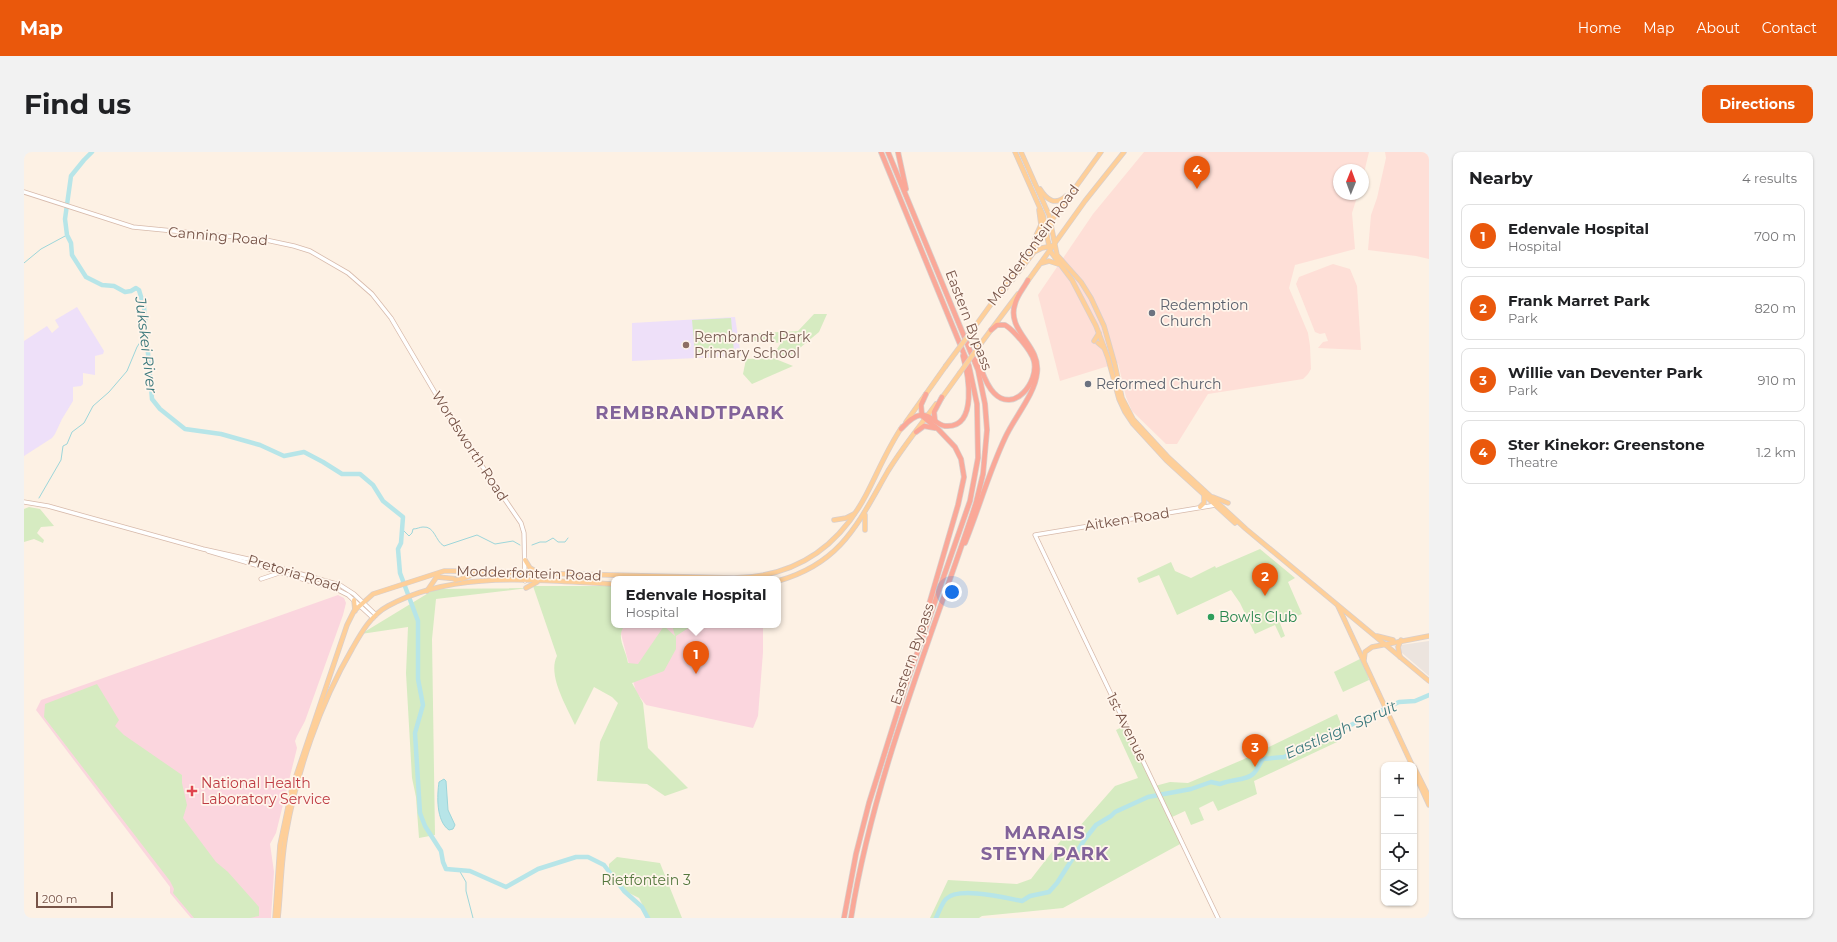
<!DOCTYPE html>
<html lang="en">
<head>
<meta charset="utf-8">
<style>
  body { margin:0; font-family:Montserrat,sans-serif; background:#f2f2f2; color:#202124 }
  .controls { position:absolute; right:12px; bottom:12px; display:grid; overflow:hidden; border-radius:8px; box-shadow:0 1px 3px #0004 }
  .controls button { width:36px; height:36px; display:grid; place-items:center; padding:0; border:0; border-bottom:1px solid #e0e0e0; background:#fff; color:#202124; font:20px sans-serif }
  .compass { position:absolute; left:1309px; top:12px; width:36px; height:36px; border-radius:50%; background:#fff; box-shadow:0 1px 3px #0004; rotate:1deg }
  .scale { position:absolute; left:12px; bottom:10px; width:77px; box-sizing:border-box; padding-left:4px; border:2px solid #775448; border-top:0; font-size:11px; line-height:14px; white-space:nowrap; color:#775448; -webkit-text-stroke:3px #fff5eb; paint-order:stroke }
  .you { position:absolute; left:928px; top:440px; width:14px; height:14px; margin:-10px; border:3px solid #fff; border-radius:50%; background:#1a73e8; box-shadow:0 0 0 6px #1a73e833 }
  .badge { display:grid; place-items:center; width:26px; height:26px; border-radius:50%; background:#ea580c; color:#fff; font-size:13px; font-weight:700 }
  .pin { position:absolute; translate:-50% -33px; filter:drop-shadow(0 1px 2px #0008) }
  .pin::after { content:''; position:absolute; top:21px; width:14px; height:12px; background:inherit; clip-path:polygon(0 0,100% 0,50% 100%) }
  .popup { position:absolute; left:587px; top:424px; width:170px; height:52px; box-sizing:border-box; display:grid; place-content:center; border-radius:8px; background:#fff; filter:drop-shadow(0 1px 3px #0005); font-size:13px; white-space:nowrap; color:#757577 }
  .popup b { font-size:15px; color:#202124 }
  .popup::after { content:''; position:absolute; left:50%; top:100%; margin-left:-8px; border:8px solid transparent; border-top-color:#fff }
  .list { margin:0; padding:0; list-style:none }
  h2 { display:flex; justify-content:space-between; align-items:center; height:52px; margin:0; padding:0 16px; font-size:17px }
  h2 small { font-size:13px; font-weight:400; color:#757577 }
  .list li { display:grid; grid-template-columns:26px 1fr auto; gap:12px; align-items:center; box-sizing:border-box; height:64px; margin:0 8px 8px; padding:0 8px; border:1px solid #e0e0e0; border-radius:8px }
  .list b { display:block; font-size:15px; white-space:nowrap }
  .list p { margin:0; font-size:13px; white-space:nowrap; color:#757577 }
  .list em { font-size:13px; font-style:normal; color:#757577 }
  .icon { flex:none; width:22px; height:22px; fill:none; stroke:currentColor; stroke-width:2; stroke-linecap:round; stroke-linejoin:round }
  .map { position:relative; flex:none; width:1405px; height:766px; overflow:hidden; border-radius:8px }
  header { display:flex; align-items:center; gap:24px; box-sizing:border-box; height:56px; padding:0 20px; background:#ea580c; color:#fff }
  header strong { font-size:19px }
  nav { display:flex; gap:22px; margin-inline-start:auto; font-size:14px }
  .intro { display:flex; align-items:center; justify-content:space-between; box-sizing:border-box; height:96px; padding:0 24px }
  h1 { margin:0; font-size:28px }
  .button { padding:10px 18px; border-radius:8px; background:#ea580c; color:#fff; font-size:14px; font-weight:700 }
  main { display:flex; gap:24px; padding:0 24px }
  aside { flex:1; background:#fff; border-radius:8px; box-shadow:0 1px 3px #0004 }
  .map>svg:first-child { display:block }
  .commercial { fill:#fedfd7 }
  .industrial { fill:#ece4de }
  .education { fill:#eee0f9 }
  .medical { fill:#fbd6de }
  .green { fill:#d6ebc1 }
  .water { fill:#b7e5e8; stroke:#9dd6da }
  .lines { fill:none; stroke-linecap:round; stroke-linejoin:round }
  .stream { stroke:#9dd6da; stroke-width:1 }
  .river { stroke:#b7e5e8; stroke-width:4.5 }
  .secondary-casing { stroke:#d7baab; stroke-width:5 }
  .primary-casing { stroke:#d9cfcc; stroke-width:5.5 }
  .motorway-casing { stroke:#d9cfcc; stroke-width:6 }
  .secondary { stroke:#fff; stroke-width:3.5 }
  .primary { stroke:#fecf99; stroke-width:4 }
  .motorway { stroke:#faa898; stroke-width:4.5 }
  .primary-bridge-casing { stroke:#d9cfcc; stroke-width:5.5; stroke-linecap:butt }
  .primary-bridge { stroke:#fecf99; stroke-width:4 }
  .worship-dot { fill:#6b7280; stroke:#fff5eb; stroke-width:1.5 }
  .education-dot { fill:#8d6e63; stroke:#fff5eb; stroke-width:1.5 }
  .leisure-dot { fill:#2e9e5b; stroke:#fff5eb; stroke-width:1.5 }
  .health-dot { fill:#e0444e; stroke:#fff5eb; stroke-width:1.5 }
  .labels { text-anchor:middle; stroke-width:3.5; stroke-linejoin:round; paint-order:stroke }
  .street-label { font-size:14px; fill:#775448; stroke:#fff5eb }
  .worship-label { font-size:14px; fill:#5b616d; stroke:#fff5eb; text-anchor:start }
  .education-label { font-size:14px; fill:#785e54; stroke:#fff5eb; text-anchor:start }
  .leisure-label { font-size:14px; fill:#27864d; stroke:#fff5eb; text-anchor:start }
  .health-label { font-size:14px; fill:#be3a42; stroke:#fff5eb; text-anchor:start }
  .park-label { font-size:14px; fill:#54773d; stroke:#fff5eb }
  .water-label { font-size:15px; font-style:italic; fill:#3b787c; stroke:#fff5eb }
  .district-label { font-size:18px; font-weight:bold; letter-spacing:1px; fill:#82639a; stroke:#fff5eb }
</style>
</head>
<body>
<header>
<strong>Map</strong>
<nav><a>Home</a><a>Map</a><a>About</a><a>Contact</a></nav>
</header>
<div class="intro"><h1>Find us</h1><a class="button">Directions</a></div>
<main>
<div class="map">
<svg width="1405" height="766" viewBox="0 0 1405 766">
  <rect width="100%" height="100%" fill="#fdf1e4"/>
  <g class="commercial">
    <path d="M1120 0H1345L1339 25V18H1315V42H1334L1328 61 1331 97 1271 113 1265 136 1284 181 1286 194 1287 217 1284 222 1279 227 1184 242 1153 292H1142L1108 259 1102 245 1094 211 1036 229 1014 143 1069 62Z"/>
    <path d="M1361 0H1405V107L1392 104 1344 98 1347 63 1353 46 1362 6Z"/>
    <path d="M1309 112 1326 117 1333 134 1337 198 1294 196 1299 190 1304 189 1301 181 1296 182 1291 180 1272 132 1275 125Z"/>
  </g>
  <path class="industrial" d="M1405 489V524L1370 494Z"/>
  <g class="education">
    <path d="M53 155 80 199 79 202 71 204V223L59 221V232L57 234 49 235V249L38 267 31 282 28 286 0 304V189L23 174 28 181 35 175 31 168Z"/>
    <path d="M711 165 717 204 608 209V171Z"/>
  </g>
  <g class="medical">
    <path d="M314 443 320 446 322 451 319 463 281 569 273 584 271 589 273 596 252 681 246 692 250 720 247 766H167L146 741V735L12 558 17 548Z"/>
    <path d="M601 473H739V500L734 564 729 576 622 553 612 540 596 478Z"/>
  </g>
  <g class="green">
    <path d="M790 162H803L795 180 765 205 749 203 757 191 718 188 720 182 774 179Z"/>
    <path d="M707 166 710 200 671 202 668 168Z"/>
    <path d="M749 206 769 214 728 232 719 222 722 207Z"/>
    <path d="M5 355 16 357 30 374 17 375 13 381 20 388 19 391 10 387 0 390V357Z"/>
    <path d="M1236 397 1271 426 1264 430 1278 462 1256 471 1261 484 1257 486 1251 473 1231 482 1216 451 1207 438 1153 463 1135 423 1115 431 1113 426 1147 410 1151 419 1167 426 1191 414 1192 416Z"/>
    <path d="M509 434H590V473H601C591 485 602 497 604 511L614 512 640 474 651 484 648 473H669L652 484V497L640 519 608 531 619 551 624 596 664 636 641 644 623 632 573 629 576 590 594 551 588 545 570 535 551 573C543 555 523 523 533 504Z"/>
    <path d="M504 436 412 447 408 487 411 683 395 686 392 645 388 626 382 521 384 475 337 482 411 437Z"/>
    <path d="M1338 506 1345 528 1319 540 1310 520Z"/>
    <path d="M73 532 95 568 91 574 100 583 158 623V631L163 653 159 666 192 710 204 720 235 755V764L226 766H170L149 741 150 737 146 729 20 565 21 552Z"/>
    <path d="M1313 562 1319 577 1309 582 1313 590 1230 629 1233 642 1194 659 1189 649 1175 656 1180 668 1167 673 1161 659 1146 666 1158 691 1039 756 958 764 955 766H906L924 728 993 732 1007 727 1038 687 1048 683 1091 634 1114 626 1092 578 1102 573 1131 634 1146 630 1164 631 1218 608Z"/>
    <path d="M593 705 636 711 658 766H625L615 746 601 739 585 718V712Z"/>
  </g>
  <path class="water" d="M420 627 422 629 424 658 431 673 429 677 425 678C412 669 413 644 415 630Z"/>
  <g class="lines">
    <g class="stream">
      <path d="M0 111 17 97 43 83"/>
      <path d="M15 346 37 308 39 294 43 292 48 280 60 271 69 254 85 240 103 219 113 195 122 181"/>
      <path d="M378 377 385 384 388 381 389 377C393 377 396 375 399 375 411 374 411 389 420 394L453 383 471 392 489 389 496 393"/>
      <path d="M508 393 516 390H522L529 386 534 390H541L544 386"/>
      <path d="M435 718 442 730V739L449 766"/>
    </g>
    <g class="river">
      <path d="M68 0 60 8 47 24 41 67 43 83 47 91 48 103 62 125 78 133 90 134 101 140 107 139 112 136 115 138 120 155 128 247 136 257 161 277 197 282 236 293 260 304 280 300 299 310 318 322H336L349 333 359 349 379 365 377 391 374 397 376 421 394 469V527L399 553 391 581 396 661 401 674 417 699 419 710 422 717 446 719 482 735 514 717 552 705H564L580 713 600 739 618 755 624 766"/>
      <path d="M912 766C915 760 918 751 922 747 934 734 982 746 998 749L1006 744 1025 740 1033 731 1061 687 1072 673 1087 664 1091 660 1124 645 1167 637 1187 630 1196 632C1206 627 1223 629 1230 621 1234 617 1236 611 1239 607L1260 605 1375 550 1391 549 1405 543"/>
    </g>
    <g class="secondary-casing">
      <g id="secondary">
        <path d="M0 40 109 75 242 88 270 94 286 99 324 121 348 142 367 166 430 273 497 371 500 381 501 429"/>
        <path d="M0 350 24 354 179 397 224 407 316 433 330 442 352 463"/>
        <path d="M1192 353 1011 383 1194 766"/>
        <path d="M184 399 312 437 324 443 349 466"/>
        <path d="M237 427 255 421"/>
      </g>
    </g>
    <g class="primary-casing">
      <g id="primary">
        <path d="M991 0 1019 63 1026 99 1048 128 1072 174 1084 206 1095 247 1101 260 1109 272 1142 308 1211 371"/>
        <path d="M997 0 1025 63 1033 103 1057 130 1067 146 1080 174 1091 213 1098 246 1109 267 1145 306 1222 377 1405 529"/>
        <path d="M1016 37C1023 48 1031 54 1042 44"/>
        <path d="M1011 86 1017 73 1015 58"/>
        <path d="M1018 111 1025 109 1034 112"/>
        <path d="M1003 130 1061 49 1100 0"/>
        <path d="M978 141 1010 100 1018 96 1028 94"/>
        <path d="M952 173 1077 0"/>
        <path d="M1070 189 1075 181"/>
        <path d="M958 190 994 142"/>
        <path d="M1074 191 1080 196"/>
        <path d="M917 247 935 222"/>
        <path d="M882 270 921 215"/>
        <path d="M1189 345 1204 351"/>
        <path d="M1176 355 1180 351V344"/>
        <path d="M841 363V378"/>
        <path d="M810 368 822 366 830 362"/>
        <path d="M501 408 506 416 513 420"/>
        <path d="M413 425 434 427"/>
        <path d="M437 427 457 420"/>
        <path d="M754 429C818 411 834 371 864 319 878 296 896 274 912 252"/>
        <path d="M502 436 513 430"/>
        <path d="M403 439 414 423"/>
        <path d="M330 448 331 459"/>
        <path d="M1314 454 1388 613"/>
        <path d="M1353 484 1369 488"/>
        <path d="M1376 505 1374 495 1377 488"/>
        <path d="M1340 508 1341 500 1348 495 1405 484"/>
        <path d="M1390 615 1405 645"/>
        <path d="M1390 620 1405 653"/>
        <path d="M251 766 256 693 268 636 323 473 330 459 349 442 420 419H428L710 426C771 425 814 396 842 343 854 320 863 297 878 275"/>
        <path d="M254 766C257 738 257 709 262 682 273 619 296 552 328 497 337 481 347 463 364 454 431 417 516 429 590 432"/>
      </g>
    </g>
    <g class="motorway-casing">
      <g id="motorway">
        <path d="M874 0 882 37"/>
        <path d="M953 207C958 218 961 232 970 241 990 262 1015 230 1010 209 1008 201 1002 194 997 188 992 183 988 177 981 173H973L967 178"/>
        <path d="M911 269 910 260 918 245"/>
        <path d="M877 277C882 272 888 264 897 263 907 262 912 273 921 274 955 277 944 221 939 204"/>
        <path d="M892 280 900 274 911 276"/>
        <path d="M941 391C955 356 965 320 981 286 990 266 1011 242 1013 221 1017 193 982 179 991 152 993 143 1000 136 1004 128"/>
        <path d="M895 487 934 353 940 325 937 307 931 295 914 277 898 264 897 253 902 242"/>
        <path d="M820 766 832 702 845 651 882 533 946 349 954 306 953 252 945 214 857 0"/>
        <path d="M827 766C850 623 907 488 952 351L959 322 963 278 961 252 954 218 864 0"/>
      </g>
    </g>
    <use href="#secondary" class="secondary"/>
    <use href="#primary" class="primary"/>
    <use href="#motorway" class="motorway"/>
    <g class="primary-bridge-casing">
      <g id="primary-bridge">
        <path d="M921 215 952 173"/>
        <path d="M935 222 958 190"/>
        <path d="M431 428 437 427"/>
      </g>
    </g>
    <use href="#primary-bridge" class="primary-bridge"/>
  </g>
  <g class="worship-dot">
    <circle cx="1128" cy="161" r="4"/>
    <circle cx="1064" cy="232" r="4"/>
  </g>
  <circle class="education-dot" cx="662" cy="193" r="4"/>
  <circle class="leisure-dot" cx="1187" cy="465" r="4"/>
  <path class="health-dot" d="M166 633h4v4h4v4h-4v4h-4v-4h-4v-4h4z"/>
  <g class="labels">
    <g class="street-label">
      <text transform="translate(194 84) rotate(5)" y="5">Canning Road</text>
      <text transform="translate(1009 93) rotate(-54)" y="5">Modderfontein Road</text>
      <text transform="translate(945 168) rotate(69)" y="5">Eastern Bypass</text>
      <text transform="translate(446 294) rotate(57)" y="5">Wordsworth Road</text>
      <text transform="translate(1103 367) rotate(-9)" y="5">Aitken Road</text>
      <text transform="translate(270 421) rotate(17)" y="5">Pretoria Road</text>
      <text transform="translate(505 421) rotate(2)" y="5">Modderfontein Road</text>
      <text transform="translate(888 502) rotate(-71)" y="5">Eastern Bypass</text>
      <text transform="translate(1103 575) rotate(64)" y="5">1st Avenue</text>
    </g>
    <g class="worship-label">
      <text x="1136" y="158">Redemption<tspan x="1136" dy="16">Church</tspan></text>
      <text x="1072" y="237">Reformed Church</text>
    </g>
    <g class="education-label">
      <text x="670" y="190">Rembrandt Park<tspan x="670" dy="16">Primary School</tspan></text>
    </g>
    <g class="leisure-label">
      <text x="1195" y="470">Bowls Club</text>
    </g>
    <g class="health-label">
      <text x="177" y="636">National Health<tspan x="177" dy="16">Laboratory Service</tspan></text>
    </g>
    <g class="park-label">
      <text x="622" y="733">Rietfontein 3</text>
    </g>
    <g class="water-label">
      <text transform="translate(122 193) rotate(83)" y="5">Jukskei River</text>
      <text transform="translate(1317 578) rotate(-24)" y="5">Eastleigh Spruit</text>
    </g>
    <g class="district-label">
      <text x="666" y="267">REMBRANDTPARK</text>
      <text x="1021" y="687">MARAIS<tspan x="1021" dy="21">STEYN PARK</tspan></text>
    </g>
  </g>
</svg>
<div class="controls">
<button>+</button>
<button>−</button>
<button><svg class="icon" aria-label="locate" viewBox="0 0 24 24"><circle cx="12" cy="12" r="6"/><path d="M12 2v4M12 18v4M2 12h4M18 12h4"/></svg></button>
<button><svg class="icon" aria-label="layers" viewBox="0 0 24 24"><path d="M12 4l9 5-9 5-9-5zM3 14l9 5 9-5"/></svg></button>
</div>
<svg class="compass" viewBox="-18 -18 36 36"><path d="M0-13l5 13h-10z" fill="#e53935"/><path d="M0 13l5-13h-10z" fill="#757577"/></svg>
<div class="scale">200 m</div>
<div class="you"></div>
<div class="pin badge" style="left:672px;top:522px">1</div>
<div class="popup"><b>Edenvale Hospital</b>Hospital</div>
<div class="pin badge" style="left:1241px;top:444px">2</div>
<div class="pin badge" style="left:1231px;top:615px">3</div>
<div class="pin badge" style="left:1173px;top:37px">4</div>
</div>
<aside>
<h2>Nearby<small>4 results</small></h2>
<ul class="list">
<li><span class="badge">1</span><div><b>Edenvale Hospital</b><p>Hospital</p></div><em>700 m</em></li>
<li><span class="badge">2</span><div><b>Frank Marret Park</b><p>Park</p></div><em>820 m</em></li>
<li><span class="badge">3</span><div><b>Willie van Deventer Park</b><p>Park</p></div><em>910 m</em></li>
<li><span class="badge">4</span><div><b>Ster Kinekor: Greenstone</b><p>Theatre</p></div><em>1.2 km</em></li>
</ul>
</aside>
</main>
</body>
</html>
